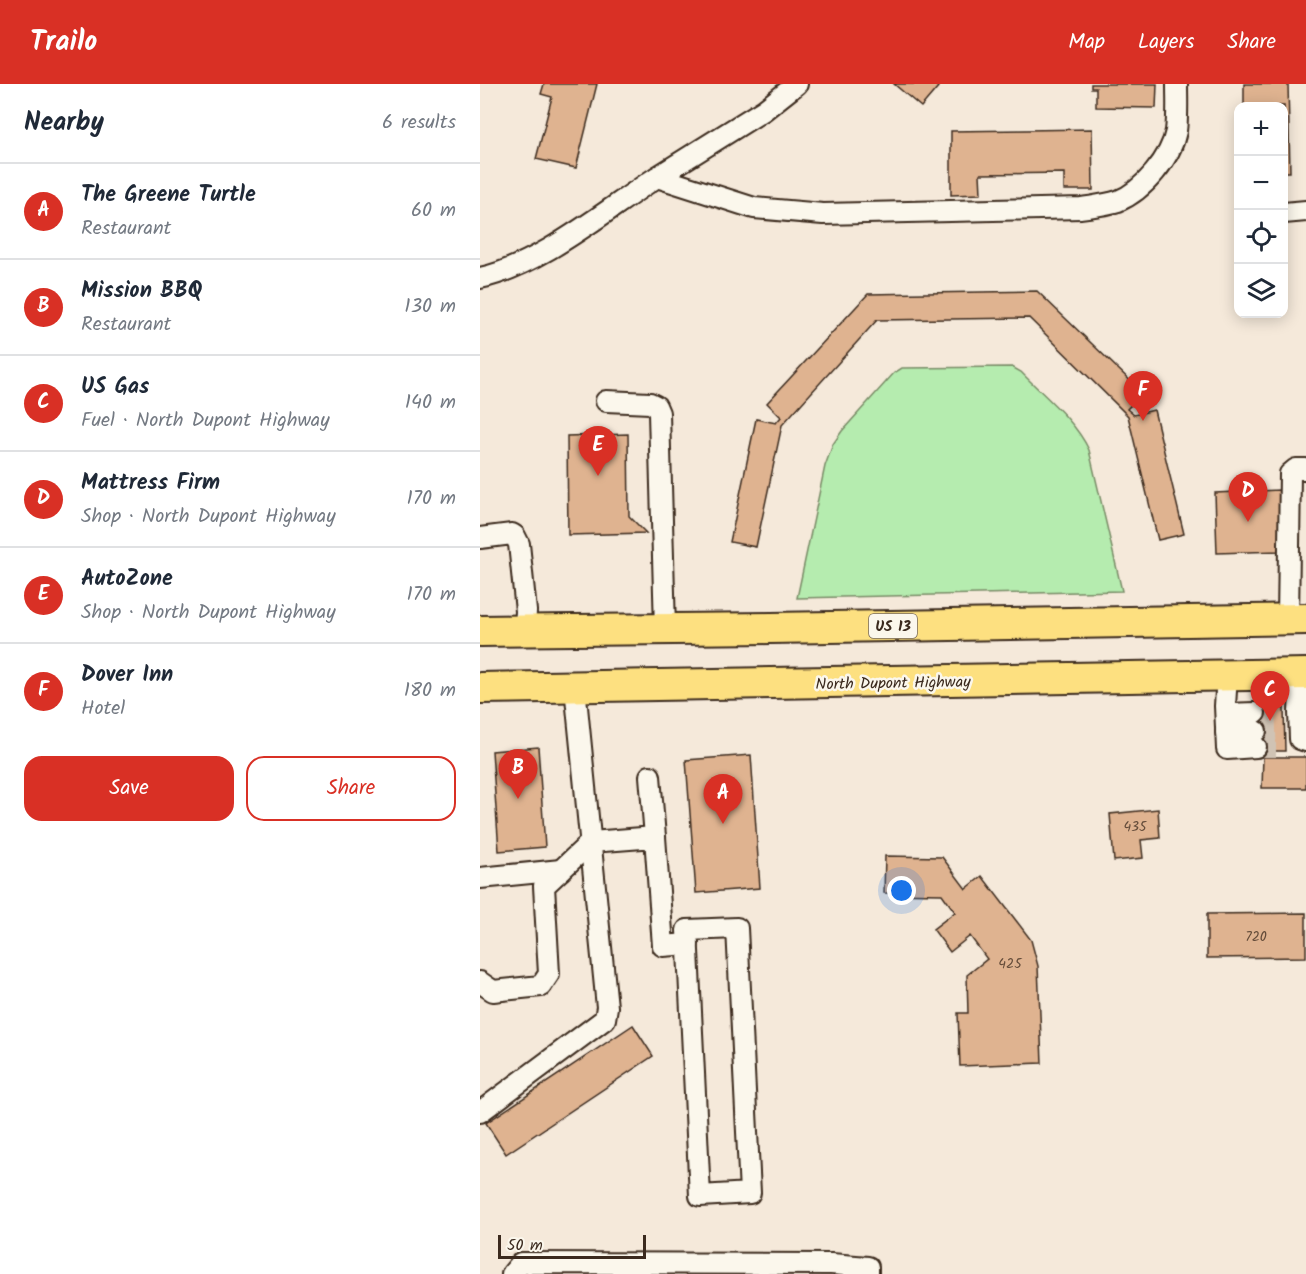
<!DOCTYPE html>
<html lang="en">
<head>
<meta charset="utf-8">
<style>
  body { margin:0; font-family:Kalam,sans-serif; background:#f2f2f3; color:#1f2937 }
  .controls { position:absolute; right:18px; top:18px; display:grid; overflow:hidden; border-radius:12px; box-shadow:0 3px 15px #0003 }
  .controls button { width:54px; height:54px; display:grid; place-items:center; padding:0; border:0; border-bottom:2px solid #e0e1e3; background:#fff; color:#1f2937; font:30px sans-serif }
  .scale { position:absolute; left:18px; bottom:15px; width:148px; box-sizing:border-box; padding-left:6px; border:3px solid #3b2a1e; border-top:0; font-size:16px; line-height:21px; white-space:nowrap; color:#3b2a1e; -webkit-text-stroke:4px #fbf7ec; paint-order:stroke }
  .you { position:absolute; left:422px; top:807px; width:21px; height:21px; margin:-15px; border:4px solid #fff; border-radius:50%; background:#1a73e8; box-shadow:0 0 0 9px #1a73e833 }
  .badge { display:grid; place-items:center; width:39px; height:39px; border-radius:50%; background:#d93025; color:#fff; font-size:20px; font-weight:700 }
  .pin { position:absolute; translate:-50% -50px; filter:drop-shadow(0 2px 3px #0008) }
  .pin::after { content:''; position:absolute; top:32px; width:21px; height:18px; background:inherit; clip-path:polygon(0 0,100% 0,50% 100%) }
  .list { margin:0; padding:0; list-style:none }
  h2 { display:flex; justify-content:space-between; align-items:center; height:78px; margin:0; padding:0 24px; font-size:26px }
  h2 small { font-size:20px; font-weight:400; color:#747a83 }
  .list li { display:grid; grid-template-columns:39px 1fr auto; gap:18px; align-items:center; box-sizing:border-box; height:96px; padding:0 24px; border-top:2px solid #e0e1e3 }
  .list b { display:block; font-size:22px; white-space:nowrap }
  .list p { margin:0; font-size:20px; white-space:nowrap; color:#747a83 }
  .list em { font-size:20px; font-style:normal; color:#747a83 }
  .actions { display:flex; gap:12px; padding:18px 24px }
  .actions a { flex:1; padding:14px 0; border:2px solid #d93025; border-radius:18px; text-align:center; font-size:21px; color:#d93025 }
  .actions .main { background:#d93025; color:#fff }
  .icon { flex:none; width:33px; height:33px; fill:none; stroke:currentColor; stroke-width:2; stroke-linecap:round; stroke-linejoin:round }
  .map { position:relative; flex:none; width:826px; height:1190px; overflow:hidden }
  header { display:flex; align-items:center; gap:36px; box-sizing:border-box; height:84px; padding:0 30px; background:#d93025; color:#fff }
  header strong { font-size:28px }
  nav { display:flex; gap:33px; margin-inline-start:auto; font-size:21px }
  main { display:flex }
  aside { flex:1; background:#fff }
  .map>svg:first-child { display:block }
  .green { fill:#b5ecaf; stroke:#788b66; stroke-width:1.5 }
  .building { fill:#dfb390; stroke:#3b2a1e; stroke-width:1.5 }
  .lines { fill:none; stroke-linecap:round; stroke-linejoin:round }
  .minor-tunnel { stroke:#d0c3b4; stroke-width:20; stroke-dasharray:20 10; stroke-linecap:butt }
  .minor-casing { stroke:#3b2a1e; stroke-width:24 }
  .highway-casing { stroke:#3b2a1e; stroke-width:34 }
  .minor { stroke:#fbf7ec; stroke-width:20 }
  .highway { stroke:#fde080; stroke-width:30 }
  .labels { text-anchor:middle; stroke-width:5; stroke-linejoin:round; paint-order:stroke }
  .number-label { font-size:14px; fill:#644c3a }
  .shield { fill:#fbf7ec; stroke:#75685c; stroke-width:1.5 }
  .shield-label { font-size:15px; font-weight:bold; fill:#3b2a1e }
  .street-label { font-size:16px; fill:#3b2a1e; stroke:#fbf7ec }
</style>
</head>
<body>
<header>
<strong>Trailo</strong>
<nav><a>Map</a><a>Layers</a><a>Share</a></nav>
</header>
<main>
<aside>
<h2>Nearby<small>6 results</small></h2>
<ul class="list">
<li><span class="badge">A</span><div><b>The Greene Turtle</b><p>Restaurant</p></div><em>60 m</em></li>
<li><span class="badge">B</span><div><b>Mission BBQ</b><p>Restaurant</p></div><em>130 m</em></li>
<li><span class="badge">C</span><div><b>US Gas</b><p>Fuel · North Dupont Highway</p></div><em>140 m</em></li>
<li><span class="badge">D</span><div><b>Mattress Firm</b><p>Shop · North Dupont Highway</p></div><em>170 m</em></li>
<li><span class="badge">E</span><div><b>AutoZone</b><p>Shop · North Dupont Highway</p></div><em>170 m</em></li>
<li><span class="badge">F</span><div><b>Dover Inn</b><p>Hotel</p></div><em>180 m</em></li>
</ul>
<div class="actions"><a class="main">Save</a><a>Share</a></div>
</aside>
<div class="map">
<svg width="826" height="1190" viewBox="0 0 826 1190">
  <rect width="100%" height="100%" fill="#f5e9da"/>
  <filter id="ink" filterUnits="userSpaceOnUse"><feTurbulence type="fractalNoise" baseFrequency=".0167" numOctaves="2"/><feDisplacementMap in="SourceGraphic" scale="12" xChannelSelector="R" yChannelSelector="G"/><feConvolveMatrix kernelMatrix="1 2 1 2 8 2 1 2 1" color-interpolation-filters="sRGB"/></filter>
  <g filter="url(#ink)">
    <path class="green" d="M532 283 541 288C564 312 595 336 609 366L642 507 317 514 345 382 353 360 362 347 414 289 422 284Z"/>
    <g class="building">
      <path d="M64 0H117L96 84 56 75 72 13 61 10Z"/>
      <path d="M414 0H454L458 3 441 23Z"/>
      <path d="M611 0H677L676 24 616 23V4H611Z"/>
      <path d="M764 0H808L810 88H804V22H764Z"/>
      <path d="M612 45 613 106H584V89L500 90 501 110 471 111V47Z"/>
      <path d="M557 207 663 309 647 325 654 331 674 326 704 450 678 456 648 332 549 234 397 236 302 341 276 463 250 458 276 335 296 339 301 333 287 319 388 210Z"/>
      <path d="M148 350 149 432 166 449 88 451 87 352Z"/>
      <path d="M799 406 801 467 737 469 735 409Z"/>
      <path d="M775 624H804L805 667H776Z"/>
      <path d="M58 663 65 763 19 767 12 667Z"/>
      <path d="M271 671 280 804 216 809 206 676Z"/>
      <path d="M783 673H826V704H782Z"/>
      <path d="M678 725 680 754 661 756 663 774 634 777 630 730Z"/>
      <path d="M405 772 462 773 486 805 502 792 551 856 558 882 562 979 480 982 478 929H488L487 891 507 875 490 852 470 868 453 845 475 828 462 810 404 809Z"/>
      <path d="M826 829V873L727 874V830Z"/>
      <path d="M153 941 173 972 26 1070 6 1039Z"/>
    </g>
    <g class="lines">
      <g class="minor-tunnel">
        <path d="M775 629 805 628"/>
        <path d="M776 647 805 646"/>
        <path d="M776 663H805"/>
      </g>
      <g class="minor-casing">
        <g id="minor">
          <path d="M317 0 284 26 177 93 274 124 343 130 601 124C613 122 626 121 638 117 663 107 691 74 696 47 698 31 697 16 697 0"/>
          <path d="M804 129 826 127"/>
          <path d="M0 194C59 182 126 126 177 93"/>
          <path d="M126 317 170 319 176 322 179 329 185 545"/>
          <path d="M0 454 32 450 35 452 39 460 46 527 45 546"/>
          <path d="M808 535 810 390 816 385H826"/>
          <path d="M747 591 745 622 747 665 776 663"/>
          <path d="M821 591 819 628 820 655 826 657"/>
          <path d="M746 630 775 629"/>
          <path d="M746 648 776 647"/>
          <path d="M170 692 175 753"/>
          <path d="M0 794 81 786"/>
          <path d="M257 844 270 1109 220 1112 207 846Z"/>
          <path d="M0 898 13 907 61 902 69 890 64 802 111 758 175 753 183 862 208 860"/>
          <path d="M0 1028 125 935 127 923 95 603"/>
          <path d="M32 1190 41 1179 351 1180 388 1183V1190"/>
        </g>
      </g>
      <g class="highway-casing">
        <g id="highway">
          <path d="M0 547 291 544 826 535"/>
          <path d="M0 604 826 590"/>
        </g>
      </g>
      <use href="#minor" class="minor"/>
      <use href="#highway" class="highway"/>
    </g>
  </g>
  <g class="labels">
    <g class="number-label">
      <text x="655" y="747">435</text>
      <text x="776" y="857">720</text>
      <text x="530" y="884">425</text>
    </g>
    <rect class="shield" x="389" y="530" width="48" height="24" rx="4.5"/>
    <g class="shield-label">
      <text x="413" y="547">US 13</text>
    </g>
    <g class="street-label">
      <text transform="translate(413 598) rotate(-1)" y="6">North Dupont Highway</text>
    </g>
  </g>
</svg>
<div class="controls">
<button>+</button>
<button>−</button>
<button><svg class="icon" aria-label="locate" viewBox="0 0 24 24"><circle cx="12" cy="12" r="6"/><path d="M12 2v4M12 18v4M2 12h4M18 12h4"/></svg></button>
<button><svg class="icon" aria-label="layers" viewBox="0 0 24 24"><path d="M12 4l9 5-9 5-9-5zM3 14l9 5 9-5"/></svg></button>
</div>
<div class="scale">50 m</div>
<div class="you"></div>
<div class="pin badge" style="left:243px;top:740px">A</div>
<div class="pin badge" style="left:38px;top:715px">B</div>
<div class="pin badge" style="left:790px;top:637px">C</div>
<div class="pin badge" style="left:768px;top:438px">D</div>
<div class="pin badge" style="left:118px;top:392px">E</div>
<div class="pin badge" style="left:663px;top:337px">F</div>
</div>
</main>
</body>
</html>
